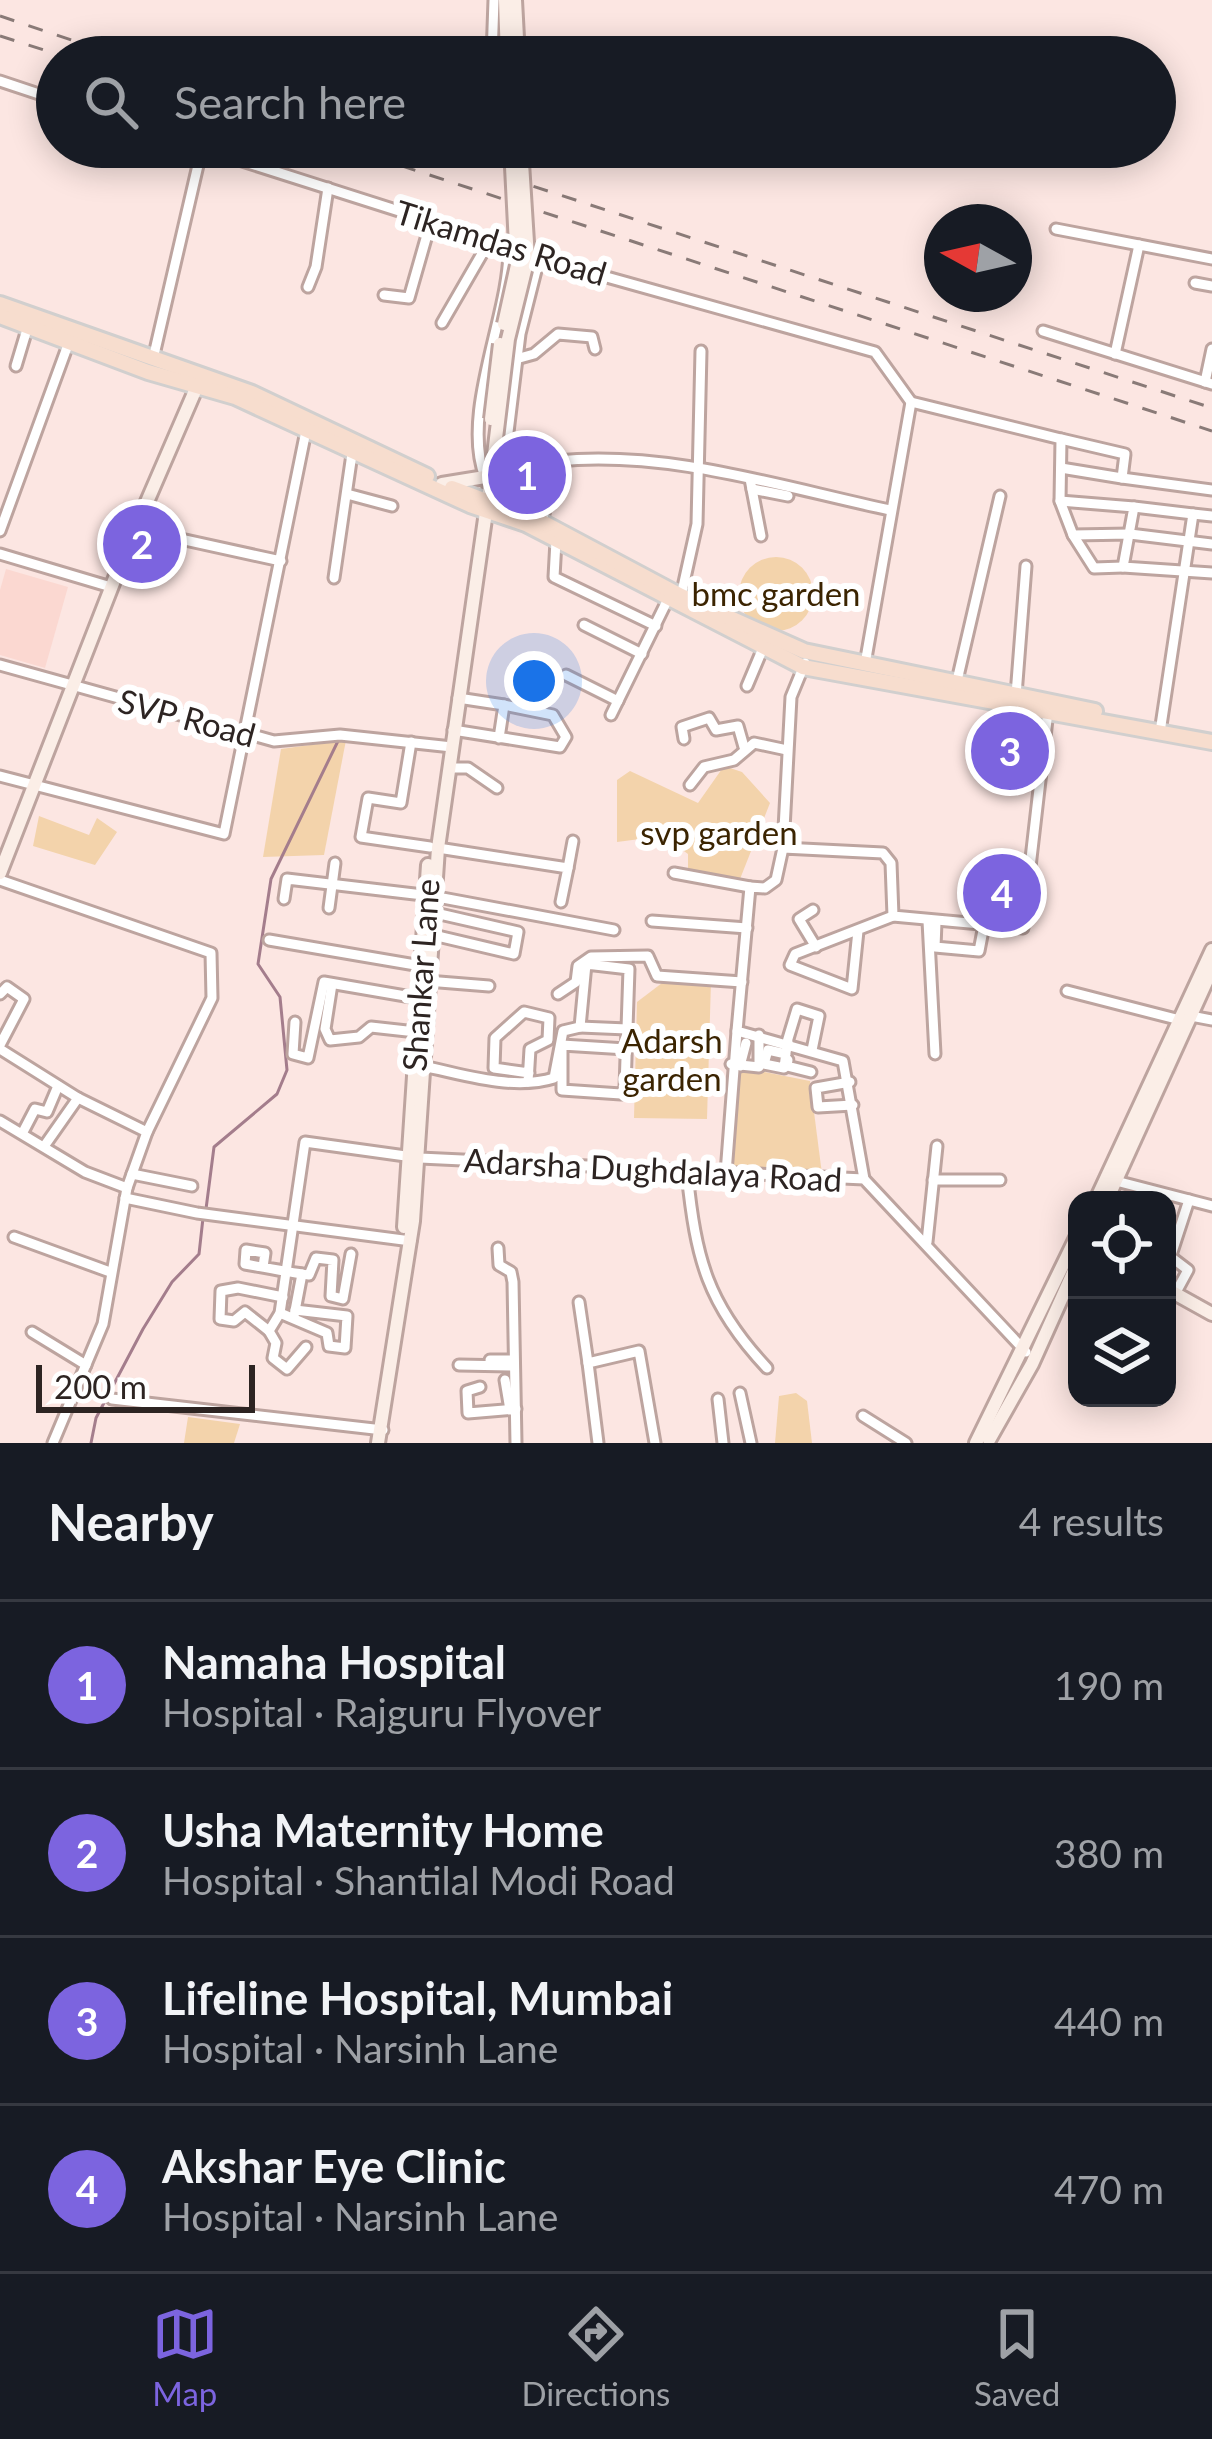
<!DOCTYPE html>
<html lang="en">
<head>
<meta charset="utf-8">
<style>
  body { margin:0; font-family:Lato,sans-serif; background:#20242c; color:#f1f3f6 }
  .controls { position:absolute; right:36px; bottom:36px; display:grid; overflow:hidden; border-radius:24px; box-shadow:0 6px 30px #0003 }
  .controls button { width:108px; height:108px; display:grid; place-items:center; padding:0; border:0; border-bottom:3px solid #363941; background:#171b24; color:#f1f3f6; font:60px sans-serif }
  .compass { position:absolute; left:924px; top:204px; width:108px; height:108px; border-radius:50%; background:#171b24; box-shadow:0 6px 30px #0003; rotate:278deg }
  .scale { position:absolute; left:36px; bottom:30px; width:219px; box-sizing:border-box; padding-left:12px; border:6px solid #2d2422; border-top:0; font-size:33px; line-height:42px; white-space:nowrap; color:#2d2422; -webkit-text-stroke:9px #fff; paint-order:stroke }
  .you { position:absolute; left:534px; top:681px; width:42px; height:42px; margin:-30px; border:9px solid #fff; border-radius:50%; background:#1a73e8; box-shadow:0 0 0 18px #1a73e833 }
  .badge { display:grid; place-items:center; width:78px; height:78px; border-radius:50%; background:#7c64df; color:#fff; font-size:39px; font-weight:700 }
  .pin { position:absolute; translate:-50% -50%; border:6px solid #fff; box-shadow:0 3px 12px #0006 }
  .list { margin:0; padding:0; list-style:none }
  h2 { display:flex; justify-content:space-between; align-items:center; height:156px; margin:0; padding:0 48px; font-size:51px }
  h2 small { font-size:39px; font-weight:400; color:#9ea1a6 }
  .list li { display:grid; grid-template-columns:78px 1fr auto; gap:36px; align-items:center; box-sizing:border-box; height:168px; padding:0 48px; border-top:3px solid #363941 }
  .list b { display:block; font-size:45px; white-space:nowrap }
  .list p { margin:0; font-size:39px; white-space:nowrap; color:#9ea1a6 }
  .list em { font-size:39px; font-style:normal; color:#9ea1a6 }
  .icon { flex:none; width:66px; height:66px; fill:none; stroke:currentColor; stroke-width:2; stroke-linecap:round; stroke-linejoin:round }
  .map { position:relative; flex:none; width:1212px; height:1443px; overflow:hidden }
  .search { position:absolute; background:#171b24; box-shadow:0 6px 30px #0003; left:36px; right:36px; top:36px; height:132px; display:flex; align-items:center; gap:30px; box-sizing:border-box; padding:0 42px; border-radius:66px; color:#9ea1a6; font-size:45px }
  .sheet { height:828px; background:#171b24 }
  nav { display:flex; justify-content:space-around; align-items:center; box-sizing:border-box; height:168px; border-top:3px solid #363941; background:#171b24; font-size:33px; color:#9ea1a6 }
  nav a { display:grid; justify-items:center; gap:6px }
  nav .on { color:#7c64df }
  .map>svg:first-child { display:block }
  .built { fill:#fbd8d1 }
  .green { fill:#f3d3ab }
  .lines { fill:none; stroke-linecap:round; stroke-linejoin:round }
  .stream { stroke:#a47d8c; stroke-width:3 }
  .street-casing { stroke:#bda49f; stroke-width:15 }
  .secondary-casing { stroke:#bda49f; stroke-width:18 }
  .primary-casing { stroke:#d1cfce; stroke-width:20 }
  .street { stroke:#fff; stroke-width:9 }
  .secondary { stroke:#fbeee7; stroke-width:12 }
  .primary { stroke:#f7ddce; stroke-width:14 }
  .rail { stroke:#897a77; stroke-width:3; stroke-dasharray:15 15; stroke-linecap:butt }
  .secondary-bridge-casing { stroke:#bda49f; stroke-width:18; stroke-linecap:butt }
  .secondary-bridge { stroke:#fbeee7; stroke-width:12 }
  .labels { text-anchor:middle; stroke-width:12; stroke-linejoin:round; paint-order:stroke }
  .street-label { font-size:33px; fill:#2d2422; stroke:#fff }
  .park-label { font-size:33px; fill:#3b2401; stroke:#fff }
</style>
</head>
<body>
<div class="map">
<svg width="1212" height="1443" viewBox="0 0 1212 1443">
  <rect width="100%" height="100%" fill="#fce6e2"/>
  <path class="built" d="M6 569 68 587 45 668 0 655V590Z"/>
  <g class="green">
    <circle cx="776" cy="594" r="37"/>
    <path d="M346 740 324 855 263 857 281 749Z"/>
    <path d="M724 766 742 772 770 803 740 879 688 875V854L663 836 617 842V780L630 771 698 803Z"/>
    <path d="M39 816 89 835 97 818 117 832 95 865 33 846Z"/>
    <path d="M666 980 711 981 707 1119 634 1118 637 1002Z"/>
    <path d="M734 1066 810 1081 822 1174 731 1167Z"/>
    <path d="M796 1393 807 1401 812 1443H775L779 1396Z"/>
    <path d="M188 1417 240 1424 234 1443H184Z"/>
  </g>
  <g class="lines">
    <g class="stream">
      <path d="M206 1209 214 1147 277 1094 287 1070 280 997 258 964 271 879 338 741"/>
      <path d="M91 1443 96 1418 143 1329 172 1282 199 1254 203 1218"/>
    </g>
    <g class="street-casing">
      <g id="street">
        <path d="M492 57 494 0"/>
        <path d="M0 81 57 100"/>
        <path d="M198 147 603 276 875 352 911 402"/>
        <path d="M1056 229 1212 259"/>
        <path d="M1195 283 1212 286"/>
        <path d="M308 287 316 267 328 188"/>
        <path d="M384 295 409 298 431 221"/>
        <path d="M442 323 490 240"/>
        <path d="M1043 331 1212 384"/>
        <path d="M1115 354 1139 245"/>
        <path d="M153 359 202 148"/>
        <path d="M516 359 534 354 558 334 592 337 595 349"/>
        <path d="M16 366 28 326"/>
        <path d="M1205 382 1212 349"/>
        <path d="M1061 439 1125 454 1122 478 1061 468"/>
        <path d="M485 477C460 411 511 312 509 245"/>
        <path d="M1122 478 1212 490"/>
        <path d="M750 479 761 536"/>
        <path d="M491 482 503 473 520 334 540 255"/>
        <path d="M752 489 788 496"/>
        <path d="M347 494 392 506"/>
        <path d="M1060 501 1134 507 1123 567 1212 573"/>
        <path d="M1134 507 1193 514 1160 732"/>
        <path d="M1193 514 1212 516"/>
        <path d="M542 522 557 461C669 450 781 487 890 510"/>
        <path d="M135 529 281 561"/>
        <path d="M0 531 69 342"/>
        <path d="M1073 535 1094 568 1123 567"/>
        <path d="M556 541 554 577 656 626"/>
        <path d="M0 554 111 587"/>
        <path d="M334 578 352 454"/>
        <path d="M681 596 697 524 701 351"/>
        <path d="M584 625 642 654"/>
        <path d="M865 664 911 402 1061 439 1060 501 1073 535 1130 534 1212 544"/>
        <path d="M0 665 274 741 340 735 452 747"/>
        <path d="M566 675 618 701"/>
        <path d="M956 685 1000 496"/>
        <path d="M747 686 763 648"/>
        <path d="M1016 695 1026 566"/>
        <path d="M458 698 504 705"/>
        <path d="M611 715 667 601"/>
        <path d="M453 730 560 747 566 737 553 715 504 705 499 738"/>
        <path d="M684 739 682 727 709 718 716 730 738 726 744 747"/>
        <path d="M411 742 401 803 368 798 361 837 430 847"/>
        <path d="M450 768H468L497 788"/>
        <path d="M0 776 224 834 306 431"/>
        <path d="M690 785 704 767 734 760 754 743 787 750"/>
        <path d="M438 848 568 868 561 902"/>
        <path d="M783 848 791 697 805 663"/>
        <path d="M568 868 573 841"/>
        <path d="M674 873 750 887"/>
        <path d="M0 880 211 953 212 998 147 1132 127 1188 103 1324 53 1443"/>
        <path d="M432 896 614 930"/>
        <path d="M284 899 287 879 423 895"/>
        <path d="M329 908 335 863"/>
        <path d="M813 910 799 919 816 947"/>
        <path d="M652 921 747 928"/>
        <path d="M928 921 935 1054"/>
        <path d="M936 922 935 947 979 951 984 925"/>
        <path d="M858 931 852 989 790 965 795 954 893 916"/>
        <path d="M429 934 514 954 518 932 431 912"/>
        <path d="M269 940 427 967"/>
        <path d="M427 981 489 986"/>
        <path d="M332 984 325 1029 330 1040 359 1037 371 1027 416 1032"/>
        <path d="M1067 991 1184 1021"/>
        <path d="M0 994 7 987 24 999 0 1045"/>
        <path d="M558 994 576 982 578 966 591 957 648 956 657 976 742 982"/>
        <path d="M1191 1016 1212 1020"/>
        <path d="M295 1022 293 1054 308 1058 324 982 417 998"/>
        <path d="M580 1027 627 1029"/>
        <path d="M787 1042 797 1009 819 1016 812 1050"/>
        <path d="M0 1049 78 1098 147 1132"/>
        <path d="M786 1054 768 1050 764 1064 784 1068C785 1059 786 1051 788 1042"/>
        <path d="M788 1060 787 1066 811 1072"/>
        <path d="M731 1064 759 1067V1035"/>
        <path d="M419 1065C460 1074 513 1091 554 1078L563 1031 580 1027 586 964 629 969 625 1088 621 1094 562 1090V1045L626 1049"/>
        <path d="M740 1066 746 1043"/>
        <path d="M528 1082 530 1049 548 1040 549 1018 524 1012 495 1038 494 1068 529 1073"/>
        <path d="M850 1082 816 1088 818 1107 853 1105"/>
        <path d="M0 1121 85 1172 127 1188"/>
        <path d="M23 1132 35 1109 47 1112 58 1086"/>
        <path d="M45 1145 78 1098"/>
        <path d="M687 1173C696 1259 707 1304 767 1368"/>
        <path d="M726 1173 737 1031"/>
        <path d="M132 1174 192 1186"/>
        <path d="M864 1179 843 1061 737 1031 750 887 765 888 776 880 783 848 883 853 891 863 893 916 1023 928 1048 711"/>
        <path d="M933 1180H1000"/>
        <path d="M1116 1181 1212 1206"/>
        <path d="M125 1198 197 1213 411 1241"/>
        <path d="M14 1237 110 1272"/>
        <path d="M927 1242 937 1146"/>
        <path d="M498 1248 499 1265 511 1272 513 1282 516 1443"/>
        <path d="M1172 1252 1189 1200"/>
        <path d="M1167 1254 1188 1270 1175 1294"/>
        <path d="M263 1267 265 1253 246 1250 245 1264C267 1268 288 1272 309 1275L316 1258 333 1260 331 1296 343 1299 351 1254"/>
        <path d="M579 1302 588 1363"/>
        <path d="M280 1313 327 1333 329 1346 345 1348 347 1316 295 1310"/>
        <path d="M294 1316 302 1274"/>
        <path d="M269 1331 245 1312 234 1321 220 1319 221 1291 238 1288 283 1297"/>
        <path d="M32 1332 86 1365"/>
        <path d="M306 1347 287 1369 273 1358 276 1343 269 1331 280 1313 305 1142 420 1158 864 1179 1026 1352"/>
        <path d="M490 1360H512"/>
        <path d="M459 1365 512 1366"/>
        <path d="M505 1380 510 1410"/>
        <path d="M480 1387 467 1391 468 1413 516 1409"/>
        <path d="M740 1393 751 1443"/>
        <path d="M112 1399 383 1430"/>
        <path d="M718 1399 723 1443"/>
        <path d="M863 1416 906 1443"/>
        <path d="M598 1443 588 1363 639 1351 655 1443"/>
      </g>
    </g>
    <g class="secondary-casing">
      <g id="secondary">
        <path d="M505 0 507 57"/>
        <path d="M515 0 518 57"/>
        <path d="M491 482 524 514"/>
        <path d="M442 484 485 477"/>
        <path d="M0 873 124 555 201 377"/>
        <path d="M1096 1200 1212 950"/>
        <path d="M1107 1200 1212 969"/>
        <path d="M404 1227 428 865"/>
        <path d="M1167 1289 1212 1314"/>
        <path d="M989 1440 1032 1364 1077 1264"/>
        <path d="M378 1443 413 1221 438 848 493 463"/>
        <path d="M976 1443 1077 1236"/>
      </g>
    </g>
    <g class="primary-casing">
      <g id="primary">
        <path d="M0 304 252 393 427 476"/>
        <path d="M0 316 148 372 235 397 470 505 526 524 803 667 1212 742"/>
        <path d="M452 488 542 522 681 596 804 651 1095 711"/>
      </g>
    </g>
    <use href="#street" class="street"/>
    <use href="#secondary" class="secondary"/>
    <use href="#primary" class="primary"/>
    <g class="rail">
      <path d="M0 16 122 57"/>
      <path d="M0 36 63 56"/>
      <path d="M344 147 1212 431"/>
      <path d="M505 177 1212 408"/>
    </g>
    <g class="secondary-bridge-casing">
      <g id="secondary-bridge">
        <path d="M504 324 517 265 511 147"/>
        <path d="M491 419 500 344"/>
        <path d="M493 463 508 339 528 258 521 147"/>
      </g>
    </g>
    <use href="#secondary-bridge" class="secondary-bridge"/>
  </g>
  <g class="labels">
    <g class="street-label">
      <text transform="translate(501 243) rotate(17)" y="12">Tikamdas Road</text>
      <text transform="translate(187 718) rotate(15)" y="12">SVP Road</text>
      <text transform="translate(421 975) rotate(-86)" y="12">Shankar Lane</text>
      <text transform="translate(653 1170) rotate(3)" y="12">Adarsha Dughdalaya Road</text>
    </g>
    <g class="park-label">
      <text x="776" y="606">bmc garden</text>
      <text x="719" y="845">svp garden</text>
      <text x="672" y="1053">Adarsh<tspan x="672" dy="38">garden</tspan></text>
    </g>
  </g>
</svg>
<div class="controls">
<button><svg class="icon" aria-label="locate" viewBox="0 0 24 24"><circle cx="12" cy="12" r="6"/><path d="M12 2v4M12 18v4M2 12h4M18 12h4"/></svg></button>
<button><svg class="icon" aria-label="layers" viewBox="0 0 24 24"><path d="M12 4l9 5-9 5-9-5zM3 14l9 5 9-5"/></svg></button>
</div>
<svg class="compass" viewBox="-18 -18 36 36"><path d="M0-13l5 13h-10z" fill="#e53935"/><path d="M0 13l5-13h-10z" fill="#9ea1a6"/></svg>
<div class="scale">200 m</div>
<div class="you"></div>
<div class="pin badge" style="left:527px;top:475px">1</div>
<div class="pin badge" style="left:142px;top:544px">2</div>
<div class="pin badge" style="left:1010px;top:751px">3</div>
<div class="pin badge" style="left:1002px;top:893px">4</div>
<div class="search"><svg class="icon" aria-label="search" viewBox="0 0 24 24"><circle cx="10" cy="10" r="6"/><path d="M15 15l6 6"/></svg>Search here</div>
</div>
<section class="sheet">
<h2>Nearby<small>4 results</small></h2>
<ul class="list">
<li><span class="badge">1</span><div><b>Namaha Hospital</b><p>Hospital · Rajguru Flyover</p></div><em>190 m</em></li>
<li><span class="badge">2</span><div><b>Usha Maternity Home</b><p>Hospital · Shantilal Modi Road</p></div><em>380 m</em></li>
<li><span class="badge">3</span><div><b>Lifeline Hospital, Mumbai</b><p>Hospital · Narsinh Lane</p></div><em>440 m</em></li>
<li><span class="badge">4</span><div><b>Akshar Eye Clinic</b><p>Hospital · Narsinh Lane</p></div><em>470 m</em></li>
</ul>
</section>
<nav>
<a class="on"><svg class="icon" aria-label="map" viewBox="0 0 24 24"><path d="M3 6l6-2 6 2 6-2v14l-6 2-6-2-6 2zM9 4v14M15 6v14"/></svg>Map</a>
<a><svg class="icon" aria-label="directions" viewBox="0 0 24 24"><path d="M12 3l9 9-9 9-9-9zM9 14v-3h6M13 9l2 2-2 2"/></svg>Directions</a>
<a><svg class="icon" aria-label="saved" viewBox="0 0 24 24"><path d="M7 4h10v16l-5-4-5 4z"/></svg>Saved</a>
</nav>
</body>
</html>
